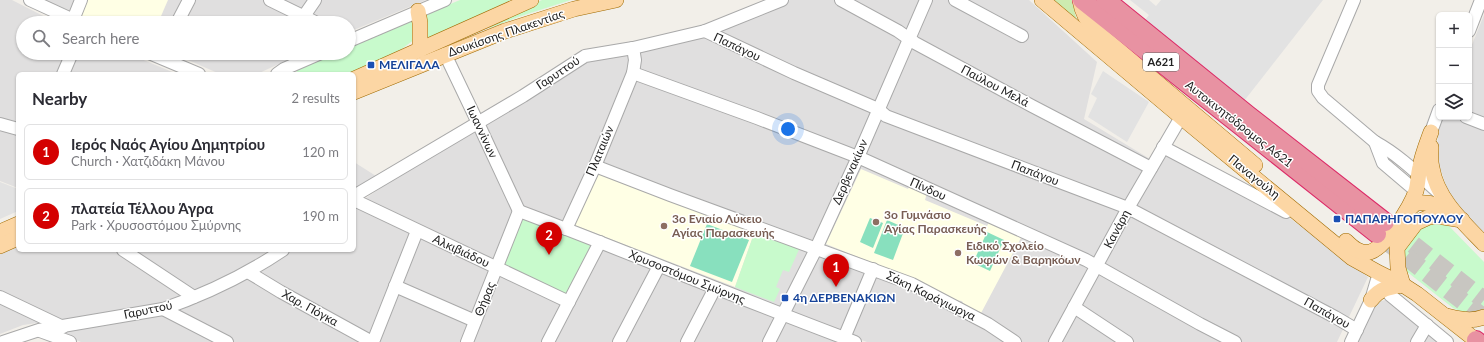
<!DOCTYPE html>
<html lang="en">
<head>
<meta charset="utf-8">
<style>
  body { margin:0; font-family:Lato,sans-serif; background:#f2f2f3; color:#2b2b33 }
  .controls { position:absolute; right:12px; top:12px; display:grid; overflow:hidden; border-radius:6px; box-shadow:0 1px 3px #0004 }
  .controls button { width:36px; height:36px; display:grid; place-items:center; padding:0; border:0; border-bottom:1px solid #e1e1e2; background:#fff; color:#2b2b33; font:20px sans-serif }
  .you { position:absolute; left:788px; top:129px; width:14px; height:14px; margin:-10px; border:3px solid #fff; border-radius:50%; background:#1a73e8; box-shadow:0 0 0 6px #1a73e833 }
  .badge { display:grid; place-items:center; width:26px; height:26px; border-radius:50%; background:#d40000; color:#fff; font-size:13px; font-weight:700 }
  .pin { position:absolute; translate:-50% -33px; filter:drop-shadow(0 1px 2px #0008) }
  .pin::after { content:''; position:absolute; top:21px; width:14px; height:12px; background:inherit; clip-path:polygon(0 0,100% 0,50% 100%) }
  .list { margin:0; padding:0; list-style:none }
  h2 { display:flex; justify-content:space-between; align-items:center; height:52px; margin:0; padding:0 16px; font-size:17px }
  h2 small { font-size:13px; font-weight:400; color:#7c7c81 }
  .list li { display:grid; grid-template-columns:26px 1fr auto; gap:12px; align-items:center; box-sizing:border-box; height:56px; margin:0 8px 8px; padding:0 8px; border:1px solid #e1e1e2; border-radius:6px }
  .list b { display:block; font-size:15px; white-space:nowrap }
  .list p { margin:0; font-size:13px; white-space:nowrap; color:#7c7c81 }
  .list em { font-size:13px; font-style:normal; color:#7c7c81 }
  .icon { flex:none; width:22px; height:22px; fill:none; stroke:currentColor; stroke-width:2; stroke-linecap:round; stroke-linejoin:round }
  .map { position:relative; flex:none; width:1484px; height:342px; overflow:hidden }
  .search { position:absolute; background:#fff; box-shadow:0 1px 3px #0004; left:16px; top:16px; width:340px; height:44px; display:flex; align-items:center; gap:10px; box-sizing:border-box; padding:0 14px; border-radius:22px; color:#7c7c81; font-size:15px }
  .panel { position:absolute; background:#fff; box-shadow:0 1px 3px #0004; left:16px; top:72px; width:340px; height:180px; border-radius:6px }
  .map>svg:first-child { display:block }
  .residential { fill:#e0dfdf }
  .education { fill:#ffffe5 }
  .grass { fill:#cdebb0 }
  .park { fill:#c8facc }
  .pitch { fill:#88e0be }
  .parking { fill:#e2e2e2 }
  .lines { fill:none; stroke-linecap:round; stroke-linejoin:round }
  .highway-tunnel { stroke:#c8c6c1; stroke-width:18; stroke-dasharray:18 9; stroke-linecap:butt }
  .minor-casing { stroke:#a9a9a9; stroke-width:14 }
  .major-casing { stroke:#a06b00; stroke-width:16 }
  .highway-casing { stroke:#dc2a67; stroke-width:20 }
  .minor { stroke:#fff; stroke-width:12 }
  .major { stroke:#fcd6a4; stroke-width:15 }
  .highway { stroke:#e892a2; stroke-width:18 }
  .transit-dot { fill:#1a4fb4; stroke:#fff; stroke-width:1.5 }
  .education-dot { fill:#8d6e63; stroke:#fff; stroke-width:1.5 }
  .labels { text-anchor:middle; stroke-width:3; stroke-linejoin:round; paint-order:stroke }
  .shield { fill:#fff; stroke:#646464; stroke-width:1 }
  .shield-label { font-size:11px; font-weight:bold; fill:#222 }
  .street-label { font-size:12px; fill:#222; stroke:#fff }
  .transit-label { font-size:12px; font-weight:bold; fill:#164399; stroke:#fff; text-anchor:start }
  .education-label { font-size:12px; font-weight:bold; fill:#785e54; stroke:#fff; text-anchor:start }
</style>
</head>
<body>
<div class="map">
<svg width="1484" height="342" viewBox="0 0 1484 342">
  <rect width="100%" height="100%" fill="#f2efe9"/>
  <g class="residential">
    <path d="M0 0H12L57 23H23V53H127L177 74H18V188L0 181Z"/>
    <path d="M44 0H426L349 32V23H99Z"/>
    <path d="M790 0H1029L1097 62 1084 119 1150 159 1164 155 1287 216 1368 277 1337 342H867L780 310 522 209 481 121 581 63 704 36Z"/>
    <path d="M1484 15V235L1471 221 1448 191 1437 159 1438 128 1443 117H1469V52Z"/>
    <path d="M172 53H303L257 74H220Z"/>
    <path d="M473 126 515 213 845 342H81L60 333 62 328 156 313 288 250H354V206Z"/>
    <path d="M354 162 376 176 354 191Z"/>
    <path d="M18 245V250H269L251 263 174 301 128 310 23 325 0 334V252Z"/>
    <path d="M1390 299 1442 342H1352L1373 303Z"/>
  </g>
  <g class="education">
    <path d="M86 0H168L158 23H100L80 15Z"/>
    <path d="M597 168 756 228 735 287 572 224Z"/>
    <path d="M861 169 908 189 910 185 927 193 925 200 987 226 990 220 1023 234 980 315 964 305 962 301 954 300 895 272 826 244Z"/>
  </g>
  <path class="grass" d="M1048 0H1073L1075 14 1078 22Z"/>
  <g class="park">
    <path d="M460 0H511L429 38 425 37V16L431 12Z"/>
    <path d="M542 0H571L518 17 490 28 488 24Z"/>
    <path d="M411 20H416L415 39 399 51 348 74H298L296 70 335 53H349V47Z"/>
    <path d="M523 216 596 243 567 298 503 267Z"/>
    <path d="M1429 220 1448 225 1484 262V309C1474 316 1464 313 1453 308L1406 271C1404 266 1401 258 1403 252 1405 245 1423 224 1429 220Z"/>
    <path d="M756 228 801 245 789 272 783 270 776 287 780 289 774 302 735 287Z"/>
  </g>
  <g class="pitch">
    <path d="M870 218 883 223 873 248 860 242Z"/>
    <path d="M887 220 905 228 893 260 874 253Z"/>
    <path d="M707 224 749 240 732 282 690 266Z"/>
    <path d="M987 232 1004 240 990 271 973 263Z"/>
  </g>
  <g class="parking">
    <path d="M1130 0H1149L1156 6 1161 0H1323L1244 101 1145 20 1149 15Z"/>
    <path d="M1103 71 1149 102 1127 142 1088 117 1097 98 1091 94Z"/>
    <path d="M0 182 18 189V211L0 219Z"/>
  </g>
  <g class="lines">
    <g class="highway-tunnel">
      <path d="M1392 228 1484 300"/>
      <path d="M1385 240 1484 318"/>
    </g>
    <g class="minor-casing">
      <g id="minor">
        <path d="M30 0 80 23"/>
        <path d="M270 0 317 23"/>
        <path d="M841 0 898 31 915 43 1032 106 1151 168"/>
        <path d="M955 0 1022 36"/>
        <path d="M1354 0 1318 85V91L1323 98 1375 142C1399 155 1419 175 1439 193"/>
        <path d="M304 16 315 0"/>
        <path d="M73 20 81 0"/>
        <path d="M177 23 189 0"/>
        <path d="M705 31 794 73 878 109 886 116 1128 208 1335 317 1357 330"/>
        <path d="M1469 31 1481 0"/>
        <path d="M349 41 445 0"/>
        <path d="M633 48 635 60 633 73 757 118 858 157 1086 260 1200 324 1235 342"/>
        <path d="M149 53 199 74"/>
        <path d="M445 54 478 123 519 211"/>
        <path d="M63 74 72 53"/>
        <path d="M277 74 284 69 321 53"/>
        <path d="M1466 117 1484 124"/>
        <path d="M0 124 18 129"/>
        <path d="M1431 132 1439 110"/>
        <path d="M1375 142 1383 163 1416 191"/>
        <path d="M1163 147 1286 212"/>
        <path d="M595 166 670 195 912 284 988 324 1015 342"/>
        <path d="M354 196 523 96 585 56 633 48 705 31 782 0"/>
        <path d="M354 200 569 302"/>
        <path d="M519 211C631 253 742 300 855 342"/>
        <path d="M566 229 595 166 633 73"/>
        <path d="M123 250 194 297"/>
        <path d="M248 272 281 292 372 342"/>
        <path d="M395 286 475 321"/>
        <path d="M1390 295 1447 342"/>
        <path d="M0 297 63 327"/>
        <path d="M1074 307 1127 342"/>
        <path d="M163 309 227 342"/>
        <path d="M40 331 70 342"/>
        <path d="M844 338 873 269"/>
        <path d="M3 342 39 330 163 309C206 294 246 275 283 250"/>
        <path d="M373 342 417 231"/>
        <path d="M467 342 519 211"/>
        <path d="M548 342 600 242"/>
        <path d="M619 342 659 266"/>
        <path d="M687 342 715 288"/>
        <path d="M769 342 814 253 858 157 926 0"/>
        <path d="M1055 342 1128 208 1181 117"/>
        <path d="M1351 342 1371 300 1379 273"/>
        <path d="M1417 342 1427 325"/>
      </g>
    </g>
    <g class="major-casing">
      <g id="major">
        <path d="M1042 0 1181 117 1352 258 1379 273 1403 285 1417 294 1478 342"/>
        <path d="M1080 0C1082 13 1087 22 1096 31L1255 165"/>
        <path d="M418 11 420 23V50"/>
        <path d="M354 79 531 0"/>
        <path d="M354 92 505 31 574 9 616 0"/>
        <path d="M1431 147C1431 154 1430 161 1432 168 1437 199 1463 222 1484 244"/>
        <path d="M1406 212 1416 203C1431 202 1441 205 1453 214"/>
        <path d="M0 232 18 224"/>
        <path d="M1346 241C1353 248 1360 254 1370 252 1385 248 1411 206 1416 191 1418 184 1418 175 1420 167 1422 155 1427 143 1431 132"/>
        <path d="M0 246 18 238"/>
        <path d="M1403 285 1398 268 1397 248 1416 223 1429 217 1437 216 1462 220"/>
        <path d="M1371 300C1380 288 1390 287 1403 285"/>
        <path d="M1447 316C1460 319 1471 322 1484 317"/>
      </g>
    </g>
    <g class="highway-casing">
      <g id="highway">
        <path d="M1082 0 1377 234"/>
        <path d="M1106 0 1248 115 1385 222"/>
        <path d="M1476 340 1478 342"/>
      </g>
    </g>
    <use href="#minor" class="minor"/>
    <use href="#major" class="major"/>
    <use href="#highway" class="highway"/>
  </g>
  <g class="transit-dot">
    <rect x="367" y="61" width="8" height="8" rx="2"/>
    <rect x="1333" y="215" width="8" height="8" rx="2"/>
    <rect x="781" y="294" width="8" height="8" rx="2"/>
  </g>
  <g class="education-dot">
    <circle cx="876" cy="222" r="4"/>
    <circle cx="664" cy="226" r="4"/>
    <circle cx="958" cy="253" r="4"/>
  </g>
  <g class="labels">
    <rect class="shield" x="1143" y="53" width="36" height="18" rx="3"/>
    <g class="shield-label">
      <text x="1161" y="66">Α621</text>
    </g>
    <g class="street-label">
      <text transform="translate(506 33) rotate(-19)" y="4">Δουκίσσης Πλακεντίας</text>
      <text transform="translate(737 47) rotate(25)" y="4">Παπάγου</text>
      <text transform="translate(558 73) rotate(-34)" y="4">Γαρυττού</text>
      <text transform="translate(995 86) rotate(28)" y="4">Παύλου Μελά</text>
      <text transform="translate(1239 124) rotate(38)" y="4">Αυτοκινητόδρομος Α621</text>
      <text transform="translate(482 132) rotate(65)" y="4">Ιωαννίνων</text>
      <text transform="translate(600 151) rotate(-67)" y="4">Πλαταιών</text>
      <text transform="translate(850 172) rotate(-66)" y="4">Δερβενακίων</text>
      <text transform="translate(1035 173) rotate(21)" y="4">Παπάγου</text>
      <text transform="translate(1254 177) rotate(39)" y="4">Παναγούλη</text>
      <text transform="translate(928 189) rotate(24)" y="4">Πίνδου</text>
      <text transform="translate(1117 229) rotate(-62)" y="4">Κανάρη</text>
      <text transform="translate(461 251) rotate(25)" y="4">Αλκιβιάδου</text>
      <text transform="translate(687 277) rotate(22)" y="4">Χρυσοστόμου Σμύρνης</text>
      <text transform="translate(931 296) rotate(26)" y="4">Σάκη Καράγιωργα</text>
      <text transform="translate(485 299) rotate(-68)" y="4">Θήρας</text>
      <text transform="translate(310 308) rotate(29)" y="4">Χαρ. Πόγκα</text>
      <text transform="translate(148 310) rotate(-12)" y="4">Γαρυττού</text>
      <text transform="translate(1327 313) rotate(29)" y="4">Παπάγου</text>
    </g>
    <g class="transit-label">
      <text x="379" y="69">ΜΕΛΙΓΑΛΑ</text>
      <text x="1345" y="223">ΠΑΠΑΡΗΓΟΠΟΥΛΟΥ</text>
      <text x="793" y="302">4η ΔΕΡΒΕΝΑΚΙΩΝ</text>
    </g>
    <g class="education-label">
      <text x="884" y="219">3ο Γυμνάσιο<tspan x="884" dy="14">Αγίας Παρασκευής</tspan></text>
      <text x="672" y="223">3ο Ενιαίο Λύκειο<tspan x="672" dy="14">Αγίας Παρασκευής</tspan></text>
      <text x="966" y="250">Ειδικό Σχολείο<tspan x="966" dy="14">Κωφών &amp; Βαρηκόων</tspan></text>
    </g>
  </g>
</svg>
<div class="controls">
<button>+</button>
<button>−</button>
<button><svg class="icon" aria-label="layers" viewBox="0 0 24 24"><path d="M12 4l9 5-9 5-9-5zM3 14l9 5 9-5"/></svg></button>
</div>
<div class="you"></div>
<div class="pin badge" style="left:836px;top:287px">1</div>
<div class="pin badge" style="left:549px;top:255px">2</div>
<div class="search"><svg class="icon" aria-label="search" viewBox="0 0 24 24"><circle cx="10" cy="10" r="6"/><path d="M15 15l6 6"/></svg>Search here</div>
<section class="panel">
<h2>Nearby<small>2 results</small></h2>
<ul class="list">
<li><span class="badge">1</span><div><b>Ιερός Ναός Αγίου Δημητρίου</b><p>Church · Χατζιδάκη Μάνου</p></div><em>120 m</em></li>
<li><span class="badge">2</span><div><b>πλατεία Τέλλου Άγρα</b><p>Park · Χρυσοστόμου Σμύρνης</p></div><em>190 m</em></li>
</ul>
</section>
</div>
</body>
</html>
